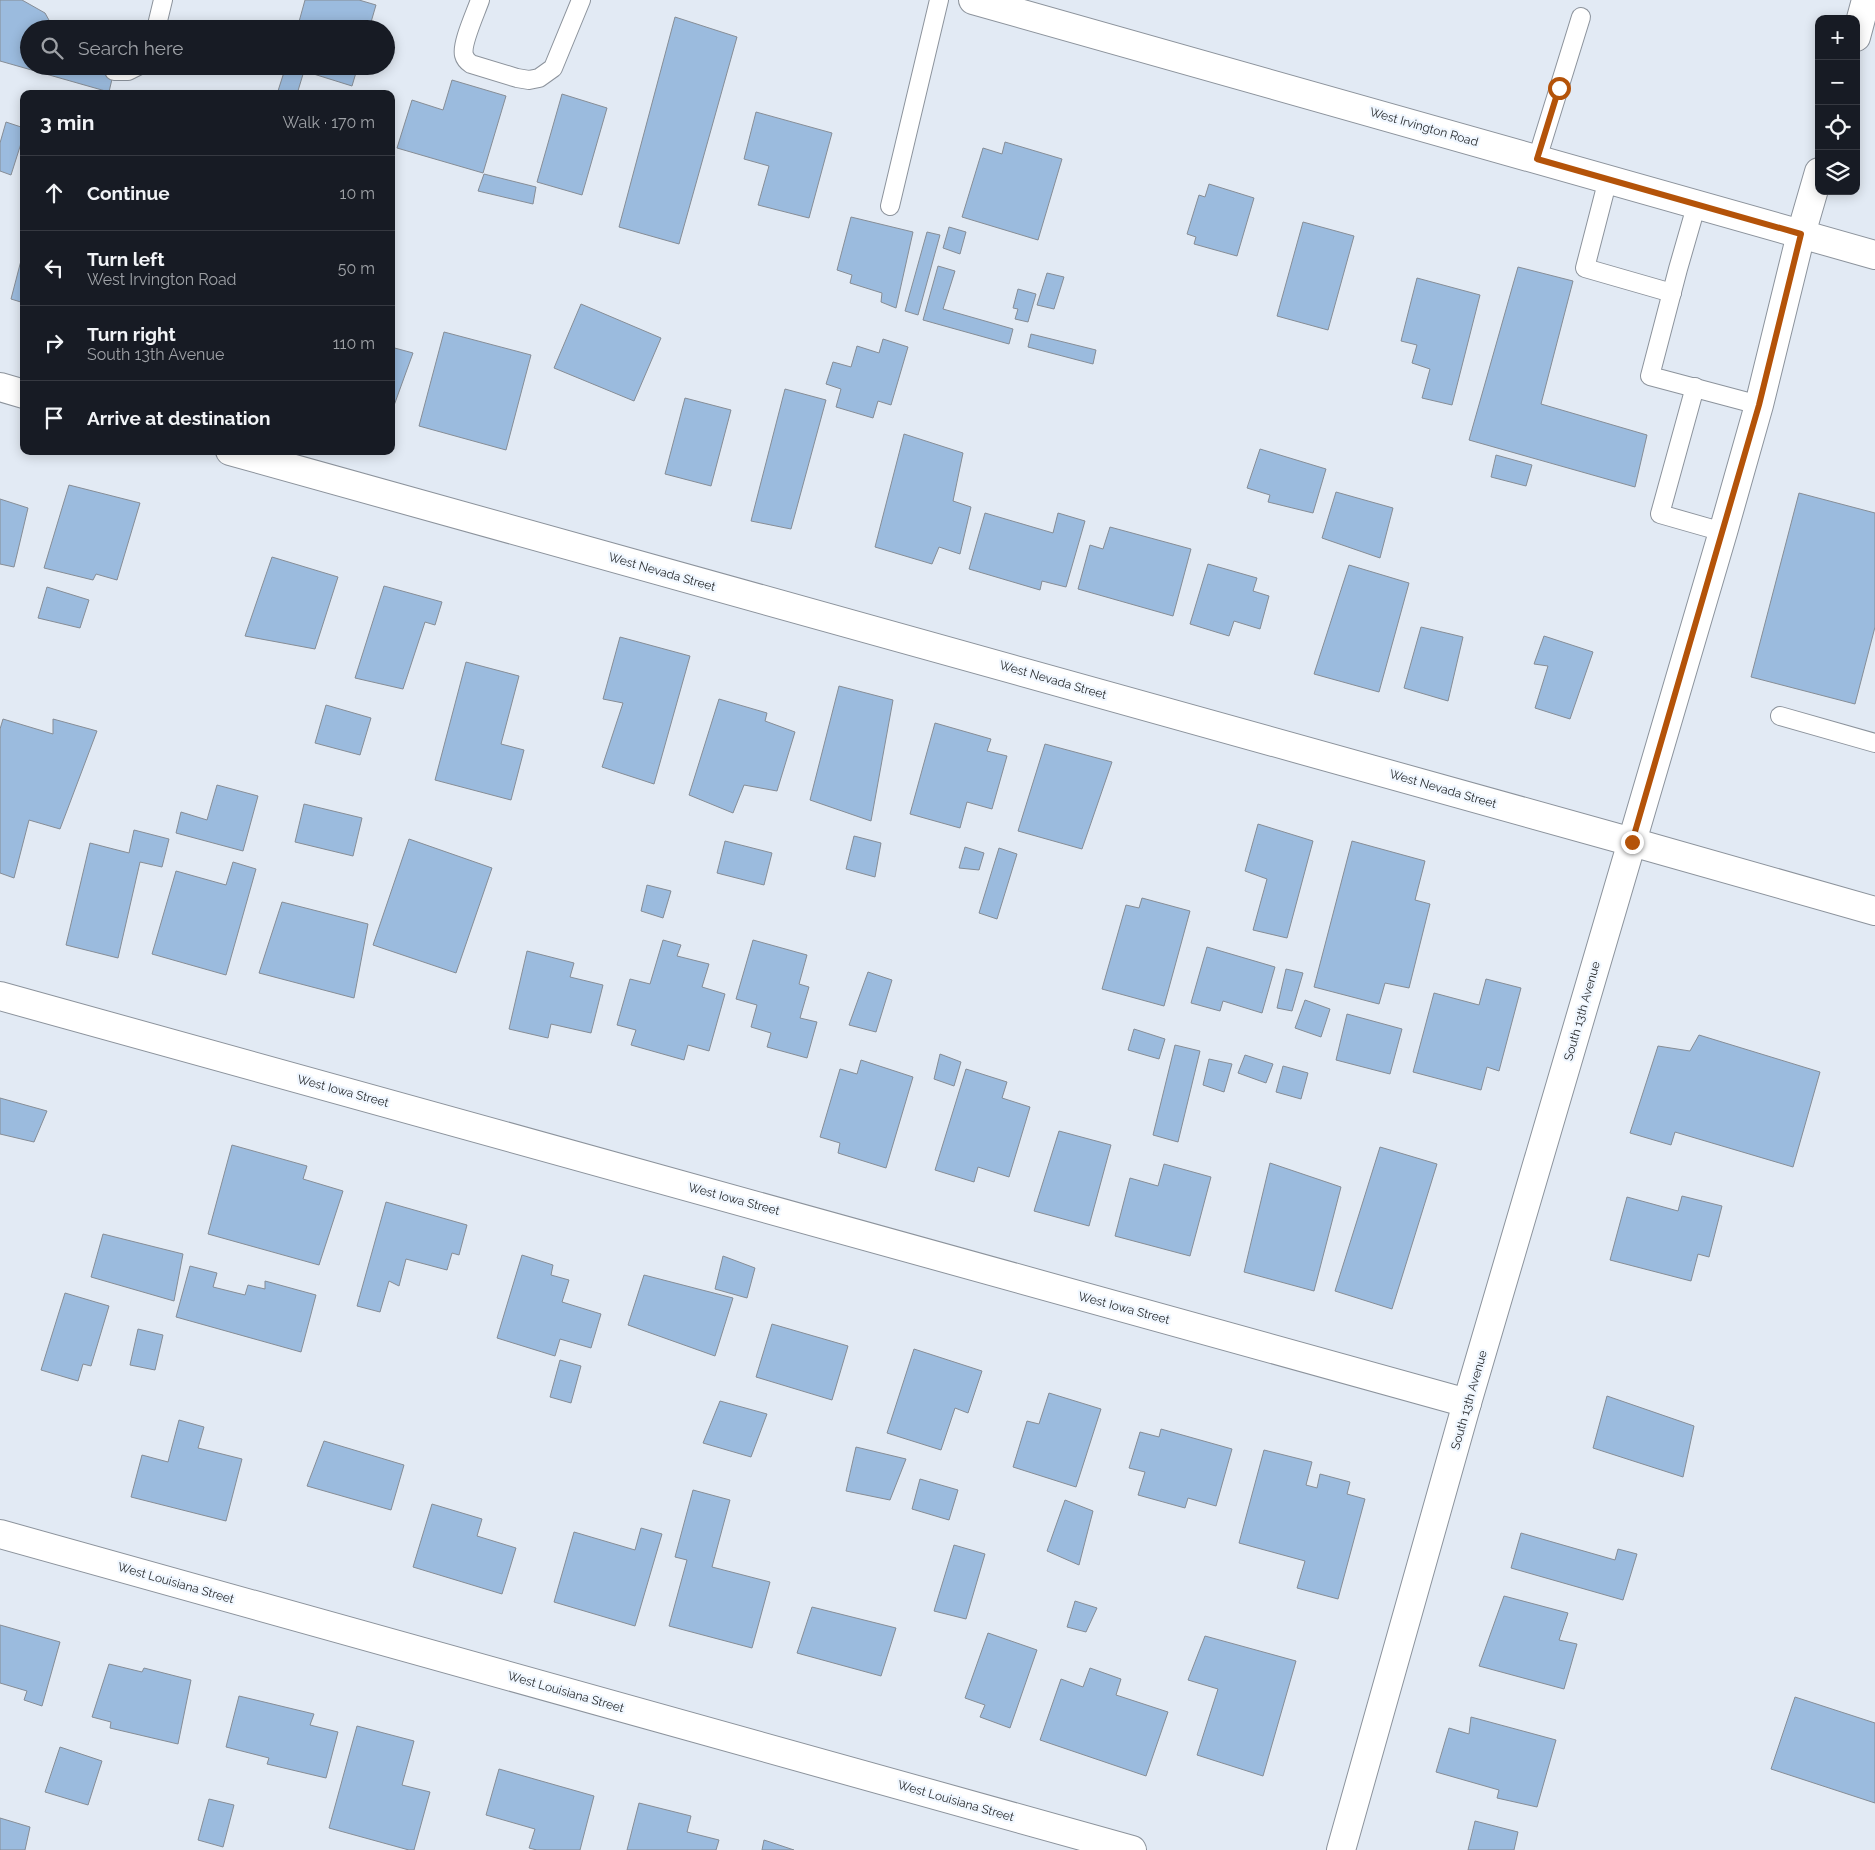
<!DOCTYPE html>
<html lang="en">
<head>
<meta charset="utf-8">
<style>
  body { margin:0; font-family:Raleway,sans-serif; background:#20242c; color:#f1f3f6 }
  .controls { position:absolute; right:15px; top:15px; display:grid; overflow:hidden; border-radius:10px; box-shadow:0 2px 12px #0003 }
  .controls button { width:45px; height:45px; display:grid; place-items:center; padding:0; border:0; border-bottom:1px solid #363941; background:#171b24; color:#f1f3f6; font:25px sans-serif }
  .stop { position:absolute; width:15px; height:15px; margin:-11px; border:4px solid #b45309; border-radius:50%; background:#fff }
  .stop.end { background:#b45309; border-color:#fff; box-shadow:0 1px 5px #0008 }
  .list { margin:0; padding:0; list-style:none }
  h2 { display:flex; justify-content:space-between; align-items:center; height:65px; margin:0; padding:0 20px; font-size:21px }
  h2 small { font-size:16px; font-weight:400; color:#9ea1a6 }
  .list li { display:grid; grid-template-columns:32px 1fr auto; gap:15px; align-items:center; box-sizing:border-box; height:75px; padding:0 20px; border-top:1px solid #363941 }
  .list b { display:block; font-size:19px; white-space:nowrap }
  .list p { margin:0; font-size:16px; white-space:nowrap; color:#9ea1a6 }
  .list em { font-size:16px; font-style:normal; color:#9ea1a6 }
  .icon { flex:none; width:28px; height:28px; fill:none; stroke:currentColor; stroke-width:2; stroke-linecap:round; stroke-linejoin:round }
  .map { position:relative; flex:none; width:1875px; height:1850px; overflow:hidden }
  .search { position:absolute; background:#171b24; box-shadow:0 2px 12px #0003; left:20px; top:20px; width:375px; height:55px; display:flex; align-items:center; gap:12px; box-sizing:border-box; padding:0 18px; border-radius:28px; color:#9ea1a6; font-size:19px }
  .panel { position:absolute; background:#171b24; box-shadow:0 2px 12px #0003; left:20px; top:90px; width:375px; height:365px; border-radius:10px }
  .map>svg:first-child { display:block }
  .building { fill:#9bbbde; stroke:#868d96 }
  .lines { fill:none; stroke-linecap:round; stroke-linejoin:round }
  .service-casing { stroke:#8c939c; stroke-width:20 }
  .minor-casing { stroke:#8c939c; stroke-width:30 }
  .secondary-casing { stroke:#8c939c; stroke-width:30 }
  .service { stroke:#fff; stroke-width:18 }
  .minor { stroke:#fff; stroke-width:28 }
  .secondary { stroke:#fff; stroke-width:28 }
  .route { stroke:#b45309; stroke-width:6 }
  .labels { text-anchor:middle; stroke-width:4.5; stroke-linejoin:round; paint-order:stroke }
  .street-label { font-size:12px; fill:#292c2f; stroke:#f0f7ff }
</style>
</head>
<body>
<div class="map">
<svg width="1875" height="1850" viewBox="0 0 1875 1850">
  <rect width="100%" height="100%" fill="#e2eaf4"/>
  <g class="building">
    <path d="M0 0H22L45 13 54 29H29V66H115L109 92 0 61Z"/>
    <path d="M305 0H359L376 5 369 29H297Z"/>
    <path d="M675 17 737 37 679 244 619 227Z"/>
    <path d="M286 66H358L352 86 304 71 297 94H277Z"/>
    <path d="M452 80 506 96 483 173 397 148 412 100 443 110Z"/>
    <path d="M562 94 607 108 582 195 537 182Z"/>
    <path d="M756 112 832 133 809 218 758 205 769 166 744 159Z"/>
    <path d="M6 122 24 128V134L11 175 0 171V143Z"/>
    <path d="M1005 142 1062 159 1038 240 962 217 983 148 1002 154Z"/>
    <path d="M484 174 536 187 533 204 478 191Z"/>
    <path d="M1209 184 1254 198 1237 256 1194 244 1196 237 1187 234 1199 195 1205 197Z"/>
    <path d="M851 217 913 232 896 308 881 302 882 293 850 283 852 275 837 270Z"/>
    <path d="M1303 222 1354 236 1328 330 1277 316Z"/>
    <path d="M949 227 966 232 960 254 943 248Z"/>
    <path d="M927 232 940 235 918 315 905 311Z"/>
    <path d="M24 249V303L11 299Z"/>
    <path d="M938 266 955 271 943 309 1013 329 1009 344 923 320Z"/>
    <path d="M1518 267 1573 281 1541 404 1647 435 1635 487 1469 440Z"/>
    <path d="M1047 273 1064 277 1054 309 1037 305Z"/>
    <path d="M1417 278 1480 295 1452 405 1422 398 1430 369 1412 363 1417 345 1401 341Z"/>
    <path d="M1018 289 1036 294 1028 322 1015 319 1018 309 1013 308Z"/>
    <path d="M581 304 661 338 634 401 554 368Z"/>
    <path d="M444 332 531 355 506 450 419 426Z"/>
    <path d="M1031 334 1096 350 1093 364 1028 347Z"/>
    <path d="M883 339 908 347 891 405 878 401 873 418 836 407 841 389 826 384 833 362 851 367 857 346 879 353Z"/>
    <path d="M391 347 413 353 392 411H391Z"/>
    <path d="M785 389 826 400 791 529 751 521Z"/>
    <path d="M685 398 731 410 711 486 665 474Z"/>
    <path d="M904 434 963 453 953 501 971 507 960 554 939 547 932 564 875 547Z"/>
    <path d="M1260 449 1326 469 1313 513 1268 502 1270 495 1247 488Z"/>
    <path d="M1496 455 1532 465 1526 486 1491 477Z"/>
    <path d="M69 485 140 503 117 580 96 574 93 580 44 568Z"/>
    <path d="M1336 492 1393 508 1380 558 1322 538Z"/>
    <path d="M1799 493 1875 513V627L1855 704 1751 677Z"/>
    <path d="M0 499 28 508 14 567 0 564Z"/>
    <path d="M985 513 1053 533 1058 513 1085 521 1066 587 1042 581 1040 590 969 569Z"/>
    <path d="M1110 527 1191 549 1173 616 1078 589 1090 545 1103 549Z"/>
    <path d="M272 557 338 577 315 649 245 636Z"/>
    <path d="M1208 564 1257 578 1253 591 1269 596 1260 629 1234 621 1229 636 1190 624Z"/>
    <path d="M1349 565 1409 583 1379 692 1314 674Z"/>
    <path d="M384 586 442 602 435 625 425 622 403 689 355 678Z"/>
    <path d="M47 587 89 600 80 628 38 618Z"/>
    <path d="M1421 627 1463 637 1448 701 1404 688Z"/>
    <path d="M1544 636 1593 652 1570 719 1535 708 1548 666 1534 664Z"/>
    <path d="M620 637 690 656 654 784 602 767 623 703 603 699Z"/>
    <path d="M466 662 519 676 501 744 524 750 511 800 435 780Z"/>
    <path d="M839 686 893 700 871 821 810 800Z"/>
    <path d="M719 699 767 713 765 721 795 732 777 791 744 785 733 813 689 795Z"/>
    <path d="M326 705 371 718 360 755 315 743Z"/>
    <path d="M3 719 53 734V719L97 731 60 829 29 820 14 878 0 873V729Z"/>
    <path d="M935 723 991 739 987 751 1007 756 992 809 967 802 960 828 910 814Z"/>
    <path d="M1045 744 1112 762 1082 849 1018 831Z"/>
    <path d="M217 785 258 796 243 851 176 833 181 812 207 820Z"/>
    <path d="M304 804 362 818 353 856 295 842Z"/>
    <path d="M1258 824 1313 841 1287 938 1253 930 1267 879 1245 871Z"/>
    <path d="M134 830 169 839 162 867 140 862 118 958 66 945 90 843 129 853Z"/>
    <path d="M854 836 881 843 875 877 846 869Z"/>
    <path d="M409 839 492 868 456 973 373 945Z"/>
    <path d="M725 841 772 853 764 885 717 873Z"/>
    <path d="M1352 841 1425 861 1415 900 1430 904 1409 988 1385 983 1379 1004 1314 987Z"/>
    <path d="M965 847 984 853 979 870 959 868Z"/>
    <path d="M999 848 1017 854 997 919 979 913Z"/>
    <path d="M233 862 256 869 226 975 152 954 176 871 226 885Z"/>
    <path d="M647 885 671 891 663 918 641 911Z"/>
    <path d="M1142 898 1190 911 1164 1006 1102 989 1126 905 1139 908Z"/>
    <path d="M282 902 368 924 354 998 259 973Z"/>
    <path d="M663 940 681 945 677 956 709 964 702 987 725 994 709 1051 688 1045 684 1060 631 1045 636 1030 617 1025 630 979 650 984Z"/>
    <path d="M753 940 807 955 799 984 809 987 800 1018 817 1022 807 1058 767 1047 771 1033 751 1027 757 1005 736 999Z"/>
    <path d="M1207 947 1275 967 1262 1013 1223 1001 1220 1011 1191 1003Z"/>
    <path d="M527 951 574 963 570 977 603 985 591 1033 551 1024 548 1038 509 1029Z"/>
    <path d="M1286 969 1303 973 1292 1011 1277 1008Z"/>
    <path d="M868 972 892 980 876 1032 849 1025Z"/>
    <path d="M1486 979 1521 988 1499 1071 1487 1067 1481 1090 1413 1072 1434 993 1479 1005Z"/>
    <path d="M1305 1000 1330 1009 1321 1037 1295 1028Z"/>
    <path d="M1347 1014 1402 1029 1390 1074 1336 1060Z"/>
    <path d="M1134 1029 1165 1039 1159 1059 1128 1050Z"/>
    <path d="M1699 1035 1820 1072 1793 1167 1675 1132 1671 1145 1630 1133 1658 1046 1690 1051Z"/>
    <path d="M1175 1045 1200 1051 1178 1142 1153 1135Z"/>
    <path d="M940 1054 961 1062 954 1086 934 1079Z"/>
    <path d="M1245 1055 1273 1064 1266 1083 1238 1073Z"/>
    <path d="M1209 1059 1232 1064 1224 1092 1203 1085Z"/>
    <path d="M861 1060 913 1077 886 1168 838 1153 840 1143 820 1137 840 1069 857 1074Z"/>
    <path d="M1283 1066 1308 1073 1301 1099 1276 1092Z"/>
    <path d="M966 1069 1007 1082 1002 1098 1030 1107 1009 1177 978 1167 974 1182 935 1170Z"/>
    <path d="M0 1098 47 1111 34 1142 0 1134Z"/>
    <path d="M1059 1131 1111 1145 1089 1226 1034 1211Z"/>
    <path d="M232 1145 307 1166 303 1179 343 1191 319 1265 208 1234Z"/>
    <path d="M1380 1147 1437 1164 1392 1309 1335 1291Z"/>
    <path d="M1270 1163 1341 1187 1314 1291 1244 1272Z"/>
    <path d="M1164 1164 1211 1177 1190 1256 1115 1236 1130 1178 1158 1186Z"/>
    <path d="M1682 1196 1722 1206 1709 1257 1698 1254 1691 1281 1610 1260 1627 1197 1678 1211Z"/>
    <path d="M386 1202 467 1225 459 1255 452 1253 447 1270 406 1259 399 1286 389 1281 380 1312 357 1306Z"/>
    <path d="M103 1234 183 1254 174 1301 91 1277Z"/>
    <path d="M522 1255 553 1265 551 1275 569 1280 562 1302 601 1314 591 1348 560 1339 555 1356 497 1338Z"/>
    <path d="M723 1256 755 1268 747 1298 715 1289Z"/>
    <path d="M190 1266 217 1273 213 1287 245 1295 248 1285 265 1289V1281L316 1295 301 1352 176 1317Z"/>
    <path d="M644 1275 733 1298 715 1356 628 1325Z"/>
    <path d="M65 1293 109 1306 91 1366 83 1364 78 1381 41 1370Z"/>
    <path d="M772 1324 848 1346 832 1400 756 1377Z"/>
    <path d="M138 1329 163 1335 155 1370 130 1365Z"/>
    <path d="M914 1349 982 1371 968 1413 955 1408 941 1450 887 1433Z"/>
    <path d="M560 1360 581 1366 571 1403 550 1397Z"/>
    <path d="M1049 1393 1101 1409 1076 1487 1013 1467 1027 1421 1039 1424Z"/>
    <path d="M1607 1396 1694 1426 1683 1477 1593 1448Z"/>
    <path d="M720 1401 767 1414 751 1457 703 1443Z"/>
    <path d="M179 1420 204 1427 198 1448 242 1459 226 1521 131 1497 142 1455 168 1462Z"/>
    <path d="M1161 1429 1232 1449 1216 1506 1188 1498 1185 1508 1138 1495 1145 1472 1129 1468 1140 1432 1159 1437Z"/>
    <path d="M324 1441 404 1465 391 1510 307 1486Z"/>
    <path d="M856 1447 906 1459 890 1500 846 1491Z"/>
    <path d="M1264 1450 1312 1462 1306 1485 1317 1488 1320 1474 1350 1482 1347 1494 1365 1499 1338 1599 1297 1588 1305 1561 1239 1543Z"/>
    <path d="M920 1479 958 1490 949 1520 912 1509Z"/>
    <path d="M693 1490 730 1500 712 1567 770 1582 752 1648 669 1626 687 1560 675 1557Z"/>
    <path d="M1065 1500 1093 1511 1079 1565 1047 1551Z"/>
    <path d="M432 1504 482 1519 477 1536 516 1548 502 1594 413 1567Z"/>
    <path d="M641 1528 662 1534 635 1626 554 1602 574 1532 635 1550Z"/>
    <path d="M1521 1533 1615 1560 1618 1549 1637 1554 1623 1600 1511 1568Z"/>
    <path d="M954 1545 985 1554 966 1619 934 1611Z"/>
    <path d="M1504 1596 1568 1613 1559 1640 1577 1644 1564 1689 1479 1666Z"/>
    <path d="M1075 1601 1097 1608 1086 1632 1067 1627Z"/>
    <path d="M812 1607 896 1628 881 1676 797 1653Z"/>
    <path d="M0 1625 60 1642 42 1706 24 1700 27 1691 0 1683Z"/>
    <path d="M988 1633 1037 1650 1010 1728 980 1717 985 1705 965 1698Z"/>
    <path d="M1205 1636 1296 1661 1263 1776 1197 1755 1218 1689 1188 1680Z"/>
    <path d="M109 1664 142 1672 144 1668 191 1680 178 1744 110 1728 111 1722 92 1717Z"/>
    <path d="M1090 1668 1121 1679 1116 1695 1168 1712 1146 1776 1040 1740 1061 1679 1083 1687Z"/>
    <path d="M239 1696 314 1714 310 1725 338 1732 326 1778 267 1764 269 1758 226 1747Z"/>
    <path d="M1795 1697 1875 1723V1803L1771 1769Z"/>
    <path d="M1471 1717 1556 1740 1537 1807 1497 1798 1499 1790 1436 1772 1449 1728 1469 1734Z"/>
    <path d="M357 1726 414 1741 402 1785 430 1792 414 1850H409L329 1828Z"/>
    <path d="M60 1747 102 1761 88 1805 45 1792Z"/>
    <path d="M499 1769 594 1796 580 1850H537L529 1848 535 1829 486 1815Z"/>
    <path d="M209 1799 234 1805 223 1847 198 1840Z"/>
    <path d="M639 1803 691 1816 687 1832 719 1840 716 1850H627Z"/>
    <path d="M0 1818 30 1827 25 1850H0Z"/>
    <path d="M1475 1821 1518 1832 1514 1850H1468Z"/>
    <path d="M764 1840 794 1850H762Z"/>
  </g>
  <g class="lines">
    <g class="service-casing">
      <g id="service">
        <path d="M480 0C476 12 461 44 464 55 465 59 468 62 471 64L517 78 529 80 539 78 553 68 581 0"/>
        <path d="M156 29 163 0"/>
        <path d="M114 71H128L138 66"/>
        <path d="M1537 159 1581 17"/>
        <path d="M1608 179 1585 268 1672 293"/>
        <path d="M1697 203 1678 269 1650 376 1759 405"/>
        <path d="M890 206 939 0"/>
        <path d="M1695 387 1660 514 1723 532"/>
        <path d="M1780 716 1875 743"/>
      </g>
    </g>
    <g class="minor-casing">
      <g id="minor">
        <path d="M1856 37 1866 0"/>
        <path d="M0 387 24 394"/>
        <path d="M230 451 1632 842 1875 911"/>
        <path d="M0 996 1467 1403"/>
        <path d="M0 1534 1132 1850"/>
        <path d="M1341 1850 1467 1403 1723 532 1759 405 1801 234 1819 172"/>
      </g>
    </g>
    <g class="secondary-casing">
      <path id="secondary" d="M973 0 1875 255"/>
    </g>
    <use href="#service" class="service"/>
    <use href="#minor" class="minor"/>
    <use href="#secondary" class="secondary"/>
  </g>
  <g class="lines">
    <path class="route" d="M1559 88 1537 159 1801 234 1759 405 1632 842"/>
  </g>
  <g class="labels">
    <g class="street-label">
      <text transform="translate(1424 127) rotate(16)" y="4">West Irvington Road</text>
      <text transform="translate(662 572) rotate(16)" y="4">West Nevada Street</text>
      <text transform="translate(1053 680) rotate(16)" y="4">West Nevada Street</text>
      <text transform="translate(1443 789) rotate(16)" y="4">West Nevada Street</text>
      <text transform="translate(1582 1011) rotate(-74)" y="4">South 13th Avenue</text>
      <text transform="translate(343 1091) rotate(15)" y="4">West Iowa Street</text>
      <text transform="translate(734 1199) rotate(15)" y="4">West Iowa Street</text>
      <text transform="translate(1124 1308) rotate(15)" y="4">West Iowa Street</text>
      <text transform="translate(1469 1400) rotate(-74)" y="4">South 13th Avenue</text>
      <text transform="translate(176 1583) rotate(16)" y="4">West Louisiana Street</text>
      <text transform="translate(566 1692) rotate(16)" y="4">West Louisiana Street</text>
      <text transform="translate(956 1801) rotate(16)" y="4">West Louisiana Street</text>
    </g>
  </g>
</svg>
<div class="controls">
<button>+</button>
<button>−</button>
<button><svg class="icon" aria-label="locate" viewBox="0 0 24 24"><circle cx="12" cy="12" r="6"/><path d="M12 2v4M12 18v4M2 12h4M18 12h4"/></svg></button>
<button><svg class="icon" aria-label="layers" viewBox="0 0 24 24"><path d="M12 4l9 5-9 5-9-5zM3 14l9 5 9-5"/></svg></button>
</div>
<div class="stop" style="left:1559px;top:88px"></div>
<div class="stop end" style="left:1632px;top:842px"></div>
<div class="search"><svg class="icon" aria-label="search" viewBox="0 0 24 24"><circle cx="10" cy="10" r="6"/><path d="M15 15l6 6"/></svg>Search here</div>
<section class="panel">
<h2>3 min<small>Walk · 170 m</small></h2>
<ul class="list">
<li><svg class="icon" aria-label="ahead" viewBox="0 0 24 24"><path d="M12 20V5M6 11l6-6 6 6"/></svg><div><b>Continue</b></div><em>10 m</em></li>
<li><svg class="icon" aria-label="left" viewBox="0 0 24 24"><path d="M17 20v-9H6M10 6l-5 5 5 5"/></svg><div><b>Turn left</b><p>West Irvington Road</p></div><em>50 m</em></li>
<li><svg class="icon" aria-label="right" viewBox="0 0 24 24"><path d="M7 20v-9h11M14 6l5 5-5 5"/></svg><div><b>Turn right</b><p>South 13th Avenue</p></div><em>110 m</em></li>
<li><svg class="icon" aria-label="arrive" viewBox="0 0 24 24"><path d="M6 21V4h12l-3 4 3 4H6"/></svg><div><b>Arrive at destination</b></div></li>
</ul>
</section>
</div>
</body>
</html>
